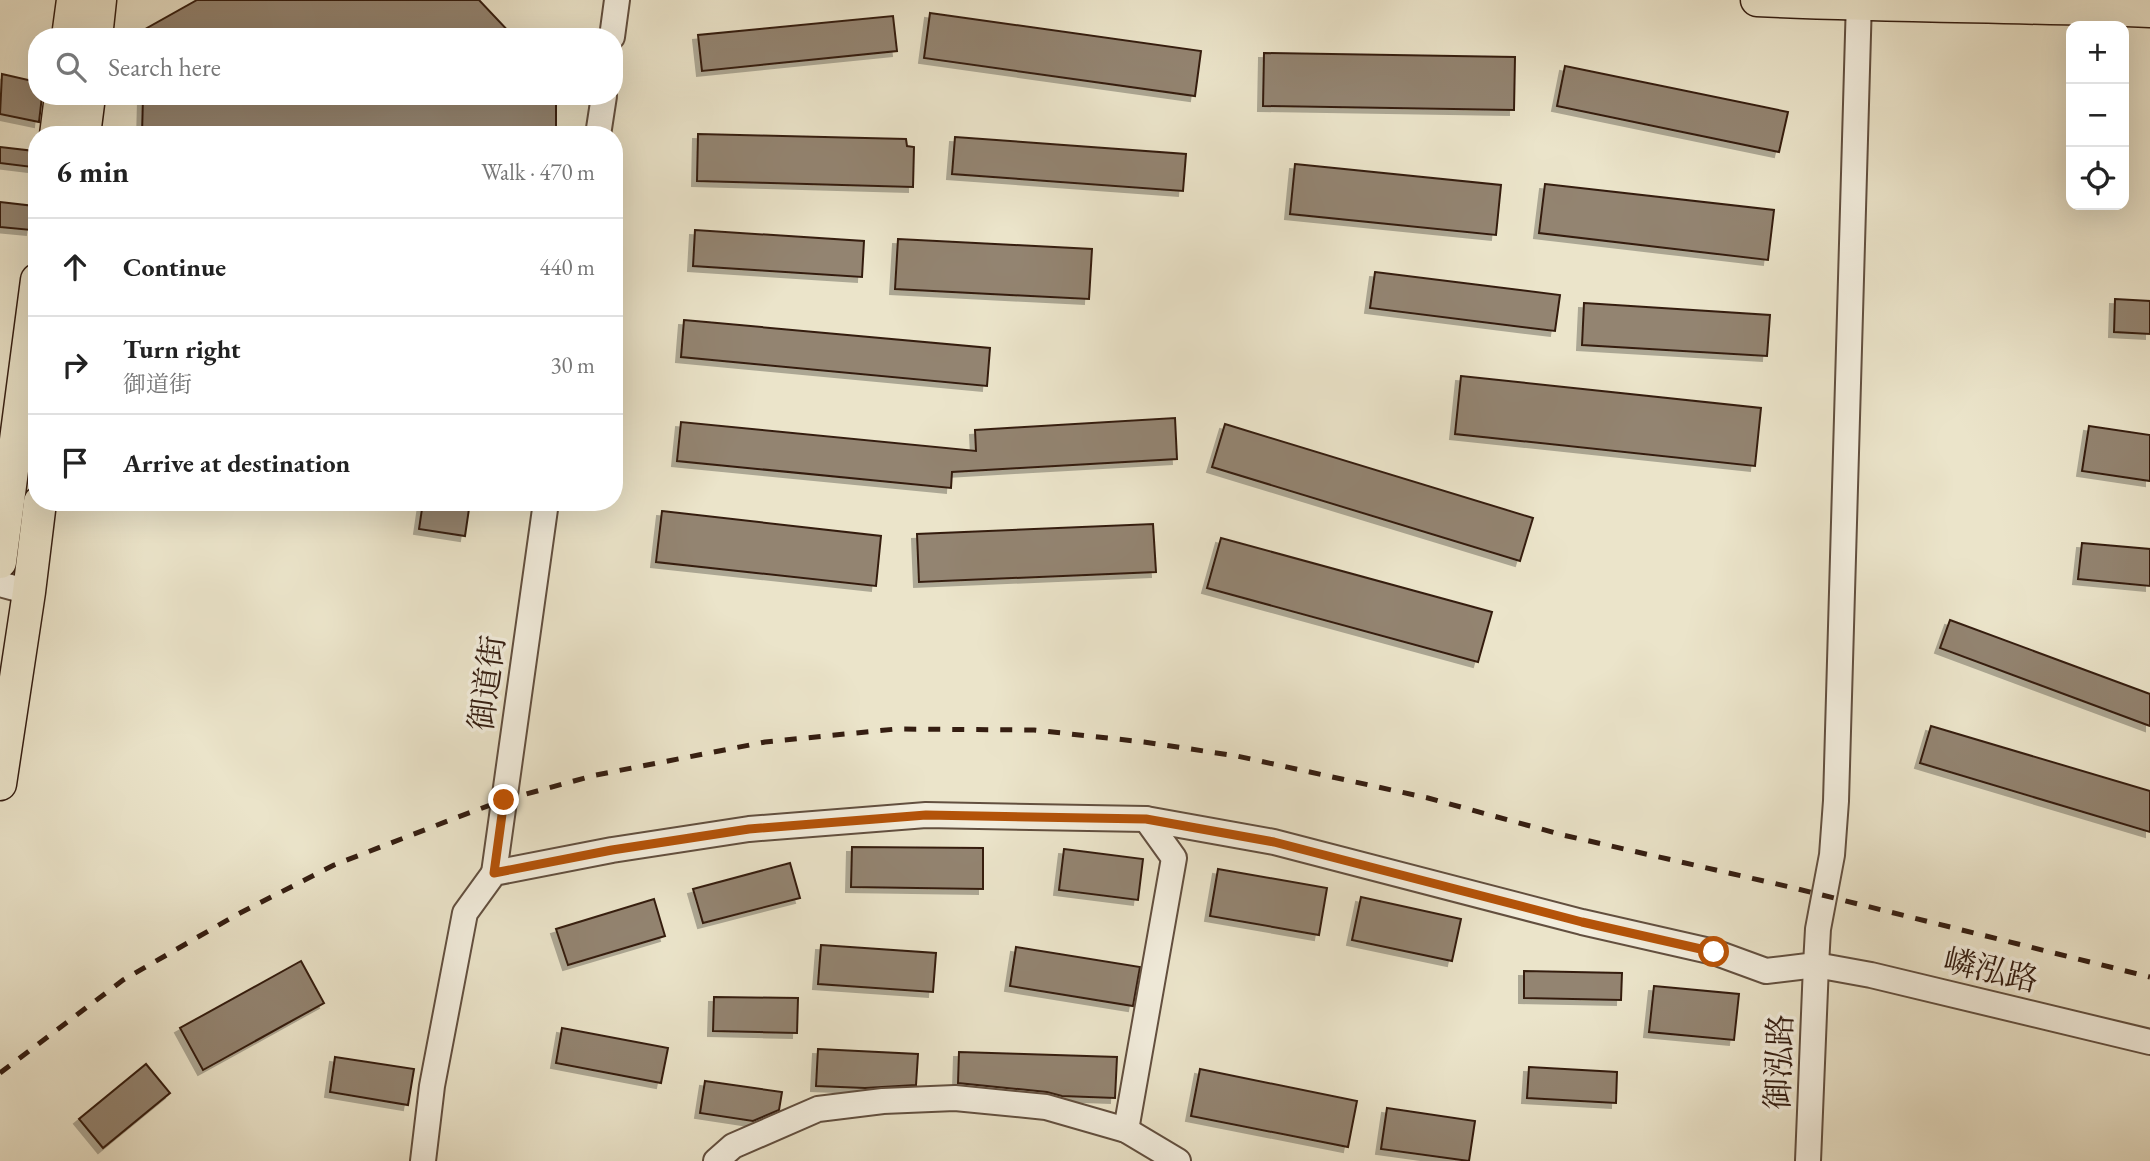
<!DOCTYPE html>
<html lang="en">
<head>
<meta charset="utf-8">
<style>
  body { margin:0; font-family:"EB Garamond","Noto Serif SC",serif; background:#f6f6f6; color:#222 }
  .controls { position:absolute; right:21px; top:21px; display:grid; overflow:hidden; border-radius:14px; box-shadow:0 7px 28px #0002 }
  .controls button { width:63px; height:63px; display:grid; place-items:center; padding:0; border:0; border-bottom:2px solid #e0e0e0; background:#fff; color:#222; font:35px sans-serif }
  .stop { position:absolute; width:21px; height:21px; margin:-16px; border:5px solid #b45309; border-radius:50%; background:#fff }
  .stop.end { background:#b45309; border-color:#fff; box-shadow:0 2px 7px #0008 }
  .list { margin:0; padding:0; list-style:none }
  h2 { display:flex; justify-content:space-between; align-items:center; height:91px; margin:0; padding:0 28px; font-size:30px }
  h2 small { font-size:23px; font-weight:400; color:#767676 }
  .list li { display:grid; grid-template-columns:46px 1fr auto; gap:21px; align-items:center; box-sizing:border-box; height:98px; padding:0 28px; border-top:2px solid #e0e0e0 }
  .list b { display:block; font-size:26px; white-space:nowrap }
  .list p { margin:0; font-size:23px; white-space:nowrap; color:#767676 }
  .list em { font-size:23px; font-style:normal; color:#767676 }
  .icon { flex:none; width:38px; height:38px; fill:none; stroke:currentColor; stroke-width:2; stroke-linecap:round; stroke-linejoin:round }
  .map { position:relative; flex:none; width:2150px; height:1161px; overflow:hidden }
  .search { position:absolute; background:#fff; box-shadow:0 7px 28px #0002; left:28px; top:28px; width:595px; height:77px; display:flex; align-items:center; gap:18px; box-sizing:border-box; padding:0 24px; border-radius:28px; color:#767676; font-size:26px }
  .panel { position:absolute; background:#fff; box-shadow:0 7px 28px #0002; left:28px; top:126px; width:595px; height:385px; border-radius:28px }
  .map>svg:first-child { display:block }
  .building { fill:#938471; stroke:#341d11; stroke-width:2; filter:url(#shadow) }
  .lines { fill:none; stroke-linecap:round; stroke-linejoin:round }
  .minor-casing { stroke:#624f3f; stroke-width:28 }
  .major-casing { stroke:#341d11; stroke-width:35 }
  .minor { stroke:#f2eddd; stroke-width:24 }
  .major { stroke:#ebe4ca; stroke-width:32 }
  .rail { stroke:#341d11; stroke-width:5; stroke-dasharray:12 12; stroke-linecap:butt }
  .route { stroke:#b45309; stroke-width:9 }
  .labels { text-anchor:middle; stroke-width:7; stroke-linejoin:round; paint-order:stroke }
  .street-label { font-size:32px; fill:#341d11; stroke:#f2eddd }
</style>
</head>
<body>
<div class="map">
<svg width="2150" height="1161" viewBox="0 0 2150 1161">
  <defs>
    <filter id="shadow"><feDropShadow dx="-5" dy="5" stdDeviation="0" flood-color="#0004"/></filter>
  </defs>
  <rect width="100%" height="100%" fill="#ebe4ca"/>
  <filter id="stains"><feTurbulence type="fractalNoise" baseFrequency=".00286" numOctaves="4"/><feColorMatrix values="0 0 0 0 .2 0 0 0 0 .09 0 0 0 0 .02 0 0 0 .5 -.17"/></filter>
  <radialGradient id="worn" r=".72"><stop offset=".6" stop-color="#630" stop-opacity="0"/><stop offset="1" stop-color="#630" stop-opacity=".3"/></radialGradient>
  <g class="building">
    <path d="M197 0H479L514 37H131Z"/>
    <path d="M930 13 1201 51 1195 96 924 58Z"/>
    <path d="M893 16 897 51 702 71 698 35Z"/>
    <path d="M1264 53 1515 57 1514 110 1263 106Z"/>
    <path d="M1565 66 1788 112 1779 152 1557 106Z"/>
    <path d="M2 74 37 82V96H42L39 122 0 114Z"/>
    <path d="M143 96H556V135H142Z"/>
    <path d="M698 134 906 139 907 146 914 147 913 187 697 181Z"/>
    <path d="M955 137 1186 154 1183 191 952 174Z"/>
    <path d="M0 147 34 151 32 167 0 163Z"/>
    <path d="M1295 164 1501 185 1496 235 1290 214Z"/>
    <path d="M1545 184 1774 210 1768 260 1539 233Z"/>
    <path d="M0 202 34 206 31 230 0 227Z"/>
    <path d="M695 230 864 241 862 277 693 266Z"/>
    <path d="M898 239 1092 249 1089 299 895 289Z"/>
    <path d="M1375 272 1560 295 1555 331 1370 308Z"/>
    <path d="M2115 299 2150 301V334L2114 332Z"/>
    <path d="M1584 303 1770 315 1767 356 1582 345Z"/>
    <path d="M684 320 990 348 987 386 681 357Z"/>
    <path d="M1461 376 1761 408 1755 466 1455 434Z"/>
    <path d="M1175 418 1177 459 952 472 951 488 677 461 681 422 976 451 975 430Z"/>
    <path d="M1225 424 1533 518 1520 561 1212 467Z"/>
    <path d="M2089 426 2150 435V481L2082 471Z"/>
    <path d="M423 502H470L465 536 419 529Z"/>
    <path d="M662 511 881 536 876 586 656 562Z"/>
    <path d="M1153 524 1156 572 919 582 917 534Z"/>
    <path d="M1221 538 1492 612 1478 662 1207 588Z"/>
    <path d="M2082 543 2150 549V586L2078 579Z"/>
    <path d="M1950 620 2150 694V726L1940 648Z"/>
    <path d="M1931 726 2150 791V832L1920 763Z"/>
    <path d="M852 847 983 848V889L851 887Z"/>
    <path d="M1064 849 1143 859 1138 900 1059 890Z"/>
    <path d="M790 863 800 898 703 923 693 889Z"/>
    <path d="M1218 869 1327 888 1319 935 1210 916Z"/>
    <path d="M1361 897 1461 919 1452 961 1352 940Z"/>
    <path d="M654 899 665 936 568 965 556 929Z"/>
    <path d="M821 945 936 953 933 992 818 984Z"/>
    <path d="M1016 947 1140 967 1133 1006 1010 986Z"/>
    <path d="M301 961 324 1003 203 1070 180 1028Z"/>
    <path d="M1524 971 1622 973 1621 1000 1524 998Z"/>
    <path d="M1654 986 1739 994 1734 1040 1649 1032Z"/>
    <path d="M714 997 798 998 797 1033 713 1031Z"/>
    <path d="M562 1028 668 1048 661 1083 556 1063Z"/>
    <path d="M818 1049 918 1054 916 1085 865 1088 816 1086Z"/>
    <path d="M959 1052 1117 1057 1115 1098 1062 1096 1047 1092 958 1083Z"/>
    <path d="M335 1057 414 1069 408 1105 330 1092Z"/>
    <path d="M146 1064 170 1093 103 1148 79 1119Z"/>
    <path d="M1529 1067 1617 1072 1616 1103 1527 1098Z"/>
    <path d="M1200 1069 1357 1101 1348 1147 1191 1116Z"/>
    <path d="M705 1081 782 1092 779 1110 753 1121 700 1113Z"/>
    <path d="M1387 1108 1475 1121 1469 1161 1381 1149Z"/>
  </g>
  <g class="lines">
    <g class="minor-casing">
      <g id="minor">
        <path d="M612 37 617 0"/>
        <path d="M598 135 604 96"/>
        <path d="M0 584 29 592"/>
        <path d="M494 873 546 502"/>
        <path d="M1126 1130 1174 858 1146 819"/>
        <path d="M423 1161 432 1086 465 913 494 873 612 850 749 829 926 815 1146 819 1274 842 1582 922 1714 952 1766 971 1816 965 1818 929 1832 855 1836 801 1859 0"/>
        <path d="M716 1161 733 1146 818 1109 883 1101 955 1098 1046 1107 1126 1130 1178 1161"/>
        <path d="M1808 1161 1816 965 1871 975 2150 1042"/>
      </g>
    </g>
    <g class="major-casing">
      <g id="major">
        <path d="M1757 0C1888 6 2019 6 2150 11"/>
        <path d="M68 37 73 0"/>
        <path d="M96 37 100 0"/>
        <path d="M56 135 61 96"/>
        <path d="M84 135 89 96"/>
        <path d="M0 562 37 280"/>
        <path d="M0 784 29 592 40 502"/>
      </g>
    </g>
    <use href="#minor" class="minor"/>
    <use href="#major" class="major"/>
    <path class="rail" d="M0 1073 123 980 238 914 334 865 458 817 504 800 596 775 765 742 896 729 1034 730 1144 742 1237 756 1428 798 1563 835 1790 887 2150 977"/>
  </g>
  <g class="lines">
    <path class="route" d="M504 800 494 873 612 850 749 829 926 815 1146 819 1274 842 1582 922 1714 952"/>
  </g>
  <g class="labels">
    <g class="street-label">
      <text transform="translate(487 683) rotate(-82)" y="11">御道街</text>
      <text transform="translate(1991 970) rotate(13)" y="11">嶙泓路</text>
      <text transform="translate(1779 1062) rotate(-88)" y="11">御泓路</text>
    </g>
  </g>
  <rect width="100%" height="100%" filter="url(#stains)"/>
  <rect width="100%" height="100%" fill="url(#worn)"/>
</svg>
<div class="controls">
<button>+</button>
<button>−</button>
<button><svg class="icon" aria-label="locate" viewBox="0 0 24 24"><circle cx="12" cy="12" r="6"/><path d="M12 2v4M12 18v4M2 12h4M18 12h4"/></svg></button>
</div>
<div class="stop" style="left:1714px;top:952px"></div>
<div class="stop end" style="left:504px;top:800px"></div>
<div class="search"><svg class="icon" aria-label="search" viewBox="0 0 24 24"><circle cx="10" cy="10" r="6"/><path d="M15 15l6 6"/></svg>Search here</div>
<section class="panel">
<h2>6 min<small>Walk · 470 m</small></h2>
<ul class="list">
<li><svg class="icon" aria-label="ahead" viewBox="0 0 24 24"><path d="M12 20V5M6 11l6-6 6 6"/></svg><div><b>Continue</b></div><em>440 m</em></li>
<li><svg class="icon" aria-label="right" viewBox="0 0 24 24"><path d="M7 20v-9h11M14 6l5 5-5 5"/></svg><div><b>Turn right</b><p>御道街</p></div><em>30 m</em></li>
<li><svg class="icon" aria-label="arrive" viewBox="0 0 24 24"><path d="M6 21V4h12l-3 4 3 4H6"/></svg><div><b>Arrive at destination</b></div></li>
</ul>
</section>
</div>
</body>
</html>
